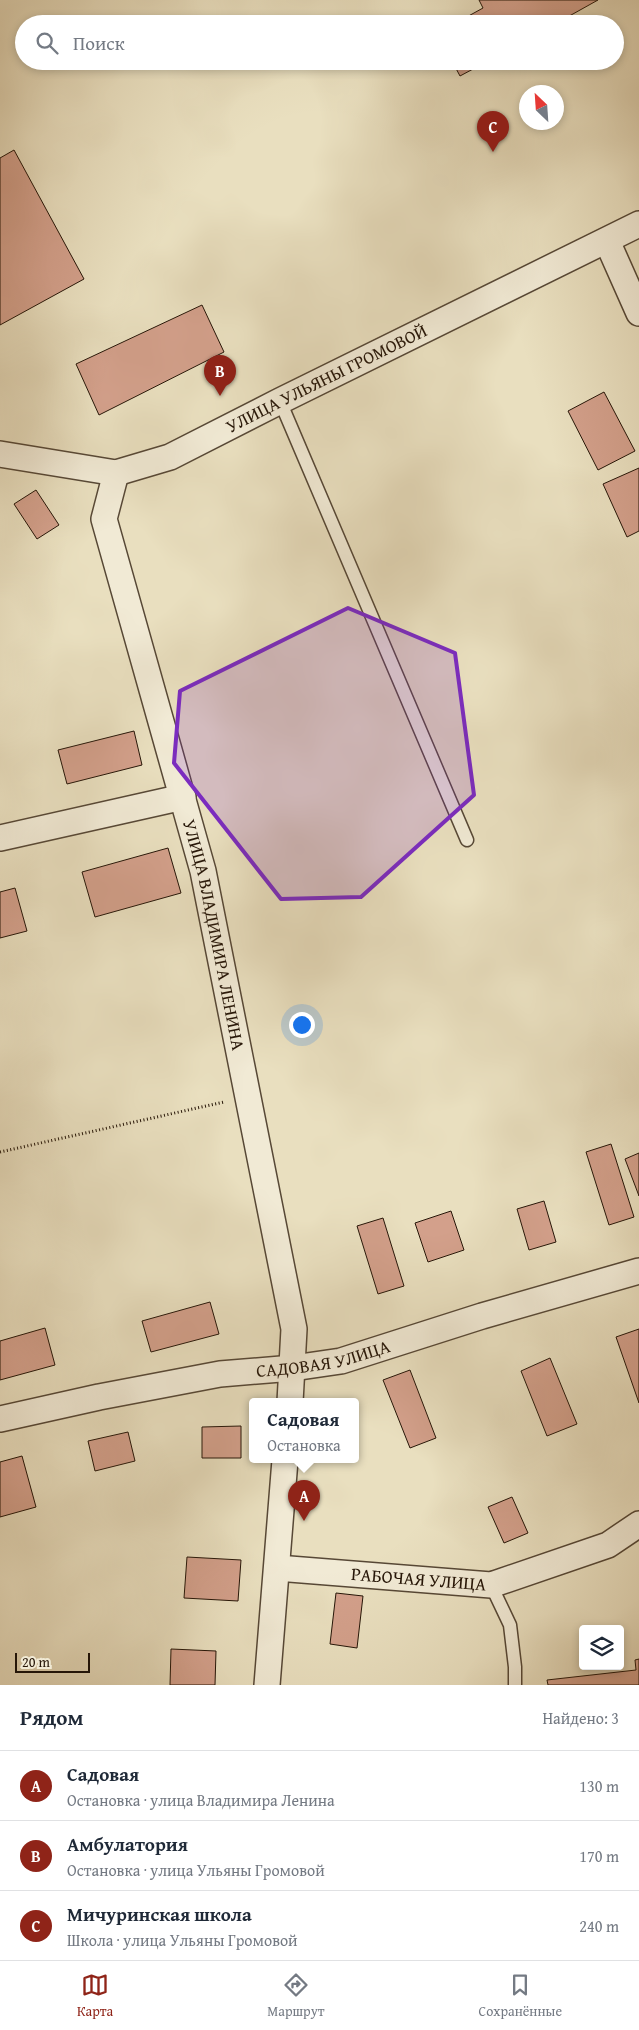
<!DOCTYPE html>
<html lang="ru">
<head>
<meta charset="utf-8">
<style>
  body { margin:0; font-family:"Gentium Book Plus",serif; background:#f6f6f7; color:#1f2937 }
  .controls { position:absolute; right:15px; bottom:15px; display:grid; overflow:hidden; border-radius:5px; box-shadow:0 2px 8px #0003 }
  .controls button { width:45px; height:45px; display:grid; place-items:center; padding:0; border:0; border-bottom:1px solid #e0e1e3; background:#fff; color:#1f2937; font:25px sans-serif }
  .compass { position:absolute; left:519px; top:85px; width:45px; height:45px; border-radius:50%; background:#fff; box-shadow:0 2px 8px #0003; rotate:335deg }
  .scale { position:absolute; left:15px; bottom:12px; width:75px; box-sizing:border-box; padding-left:5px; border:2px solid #261608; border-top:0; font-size:14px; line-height:18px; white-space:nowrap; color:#261608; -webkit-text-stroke:4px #f1ead5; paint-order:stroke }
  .you { position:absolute; left:301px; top:1024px; width:18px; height:18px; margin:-12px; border:4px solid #fff; border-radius:50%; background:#1a73e8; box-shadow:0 0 0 8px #1a73e833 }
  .badge { display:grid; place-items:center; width:32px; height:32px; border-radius:50%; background:#8f2418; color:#fff; font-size:16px; font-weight:700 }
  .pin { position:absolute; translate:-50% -41px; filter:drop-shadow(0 1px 2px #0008) }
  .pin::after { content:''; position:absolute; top:26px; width:18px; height:15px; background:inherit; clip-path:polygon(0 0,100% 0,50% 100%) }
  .popup { position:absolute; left:249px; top:1398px; width:110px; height:65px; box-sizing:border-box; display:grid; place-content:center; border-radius:5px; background:#fff; filter:drop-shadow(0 1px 4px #0005); font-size:16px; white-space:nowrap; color:#747a83 }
  .popup b { font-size:19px; color:#1f2937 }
  .popup::after { content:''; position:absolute; left:50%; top:100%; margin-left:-10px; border:10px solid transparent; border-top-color:#fff }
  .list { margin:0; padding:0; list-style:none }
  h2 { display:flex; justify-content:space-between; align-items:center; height:65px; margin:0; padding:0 20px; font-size:21px }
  h2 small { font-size:16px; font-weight:400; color:#747a83 }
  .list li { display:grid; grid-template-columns:32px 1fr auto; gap:15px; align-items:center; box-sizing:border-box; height:70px; padding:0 20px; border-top:1px solid #e0e1e3 }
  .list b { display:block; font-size:19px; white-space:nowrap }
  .list p { margin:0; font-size:16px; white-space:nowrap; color:#747a83 }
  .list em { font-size:16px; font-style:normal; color:#747a83 }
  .icon { flex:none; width:28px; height:28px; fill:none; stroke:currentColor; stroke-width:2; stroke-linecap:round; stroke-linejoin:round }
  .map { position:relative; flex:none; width:639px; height:1685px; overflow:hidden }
  .search { position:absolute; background:#fff; box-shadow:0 2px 8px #0003; left:15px; right:15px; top:15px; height:55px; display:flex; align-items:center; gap:12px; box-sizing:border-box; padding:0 18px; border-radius:28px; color:#747a83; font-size:19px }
  .sheet { height:275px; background:#fff }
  nav { display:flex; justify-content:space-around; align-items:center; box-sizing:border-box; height:70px; border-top:1px solid #e0e1e3; background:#fff; font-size:14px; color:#747a83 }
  nav a { display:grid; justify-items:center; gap:2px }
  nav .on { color:#8f2418 }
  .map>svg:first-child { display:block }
  .building { fill:#d3a08b; stroke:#261608 }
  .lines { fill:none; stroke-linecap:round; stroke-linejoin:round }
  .service-casing { stroke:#574836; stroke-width:15 }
  .minor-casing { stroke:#574836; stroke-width:28 }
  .path { stroke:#261608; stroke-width:3; stroke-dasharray:1 2.5; stroke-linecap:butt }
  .service { stroke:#f1ead5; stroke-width:12 }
  .minor { stroke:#f1ead5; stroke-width:25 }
  .marked { fill:#7b2cbf; fill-opacity:0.2; stroke:#7b2cbf; stroke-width:4; stroke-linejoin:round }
  .labels { text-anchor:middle; stroke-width:4; stroke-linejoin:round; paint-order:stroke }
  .street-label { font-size:18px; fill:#261608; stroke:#f1ead5 }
</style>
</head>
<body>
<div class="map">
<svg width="639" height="1685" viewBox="0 0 639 1685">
  <rect width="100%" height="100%" fill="#e9dfbf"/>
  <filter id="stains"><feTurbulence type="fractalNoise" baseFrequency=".004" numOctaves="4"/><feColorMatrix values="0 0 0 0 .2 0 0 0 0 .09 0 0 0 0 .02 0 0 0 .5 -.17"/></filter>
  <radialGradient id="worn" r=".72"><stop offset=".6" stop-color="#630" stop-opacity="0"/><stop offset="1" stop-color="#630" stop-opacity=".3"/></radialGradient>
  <g class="building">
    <path d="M479 0H598L555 24H454L483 8Z"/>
    <path d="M452 61H488L460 76Z"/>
    <path d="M14 150 84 279 0 325V158Z"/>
    <path d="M202 305 224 352 99 415 76 364Z"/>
    <path d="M604 392 635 451 598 470 568 411Z"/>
    <path d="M639 468V531L627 537 603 484Z"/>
    <path d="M36 490 59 525 37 539 14 504Z"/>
    <path d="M134 731 142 765 67 784 58 750Z"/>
    <path d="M168 848 181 893 95 917 82 872Z"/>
    <path d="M15 888 27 931 0 938V892Z"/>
    <path d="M611 1144 634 1217 609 1225 586 1152Z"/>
    <path d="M639 1153V1196L625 1159Z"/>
    <path d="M544 1201 556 1242 529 1250 517 1209Z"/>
    <path d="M451 1211 464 1250 428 1262 415 1223Z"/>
    <path d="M383 1218 404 1286 378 1294 357 1226Z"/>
    <path d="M210 1302 219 1334 151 1352 142 1321Z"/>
    <path d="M45 1328 55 1365 0 1380V1341Z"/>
    <path d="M639 1329V1403L616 1337Z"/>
    <path d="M550 1358 577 1424 547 1436 521 1371Z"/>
    <path d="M410 1370 436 1438 410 1448 383 1380Z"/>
    <path d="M241 1426V1458H202V1427Z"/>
    <path d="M128 1432 135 1461 95 1471 88 1441Z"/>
    <path d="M22 1456 36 1507 0 1517V1462Z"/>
    <path d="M512 1497 528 1533 504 1543 488 1507Z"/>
    <path d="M187 1557 241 1560 238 1601 184 1598Z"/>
    <path d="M336 1593 363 1596 357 1648 330 1644Z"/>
    <path d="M171 1649 216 1651 215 1685H170Z"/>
    <path d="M639 1659V1685H548L547 1680 636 1670 635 1660Z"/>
  </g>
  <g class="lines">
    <g class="service-casing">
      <g id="service">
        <path d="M280 401 467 840"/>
        <path d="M491 1585 510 1625 515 1667V1685"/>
      </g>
    </g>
    <g class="minor-casing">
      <g id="minor">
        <path d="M607 241 639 313"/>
        <path id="s1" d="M0 454 116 473 170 457 280 401 639 224"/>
        <path id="s2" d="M116 473 104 519 203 871 294 1329 290 1402"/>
        <path d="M0 838 183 797"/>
        <path id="s3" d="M0 1419 99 1397 220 1374 293 1368 341 1361 482 1316 639 1271"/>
        <path id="s4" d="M277 1568 491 1585 608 1545 639 1524"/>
        <path d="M267 1685 285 1460"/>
      </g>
    </g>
    <path class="path" d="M0 1152 224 1102"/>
    <use href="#service" class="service"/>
    <use href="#minor" class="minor"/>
  </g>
  <path class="marked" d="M348 608 455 653 474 795 361 897 281 899 174 763 180 691Z"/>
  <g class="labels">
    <g class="street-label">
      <text dy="6" stroke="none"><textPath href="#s1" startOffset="349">УЛИЦА УЛЬЯНЫ ГРОМОВОЙ</textPath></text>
      <text dy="6" stroke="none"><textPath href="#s2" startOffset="478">УЛИЦА ВЛАДИМИРА ЛЕНИНА</textPath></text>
      <text dy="6" stroke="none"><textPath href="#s3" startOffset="329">САДОВАЯ УЛИЦА</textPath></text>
      <text dy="6" stroke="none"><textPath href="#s4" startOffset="142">РАБОЧАЯ УЛИЦА</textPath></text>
    </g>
  </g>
  <rect width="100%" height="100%" filter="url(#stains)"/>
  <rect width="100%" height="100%" fill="url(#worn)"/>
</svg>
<div class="controls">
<button><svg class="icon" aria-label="layers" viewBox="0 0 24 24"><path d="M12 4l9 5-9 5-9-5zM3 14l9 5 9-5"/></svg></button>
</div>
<svg class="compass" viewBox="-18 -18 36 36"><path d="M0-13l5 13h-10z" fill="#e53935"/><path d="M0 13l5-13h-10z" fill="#747a83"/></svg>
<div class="scale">20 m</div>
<div class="you"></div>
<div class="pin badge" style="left:304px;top:1521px">A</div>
<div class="popup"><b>Садовая</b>Остановка</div>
<div class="pin badge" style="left:220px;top:396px">B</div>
<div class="pin badge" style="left:493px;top:152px">C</div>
<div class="search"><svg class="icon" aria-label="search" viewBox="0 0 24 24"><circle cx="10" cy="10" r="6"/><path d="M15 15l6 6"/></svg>Поиск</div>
</div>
<section class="sheet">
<h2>Рядом<small>Найдено: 3</small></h2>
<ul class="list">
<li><span class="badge">A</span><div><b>Садовая</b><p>Остановка · улица Владимира Ленина</p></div><em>130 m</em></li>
<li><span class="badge">B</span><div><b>Амбулатория</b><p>Остановка · улица Ульяны Громовой</p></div><em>170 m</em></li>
<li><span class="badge">C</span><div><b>Мичуринская школа</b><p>Школа · улица Ульяны Громовой</p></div><em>240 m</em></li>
</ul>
</section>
<nav>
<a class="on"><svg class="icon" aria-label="map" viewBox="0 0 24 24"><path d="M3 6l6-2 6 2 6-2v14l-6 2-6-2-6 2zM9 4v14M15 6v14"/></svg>Карта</a>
<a><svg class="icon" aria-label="directions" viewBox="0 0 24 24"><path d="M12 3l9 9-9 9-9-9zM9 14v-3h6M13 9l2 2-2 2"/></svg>Маршрут</a>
<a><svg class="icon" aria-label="saved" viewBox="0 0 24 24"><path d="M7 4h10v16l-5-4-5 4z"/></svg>Сохранённые</a>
</nav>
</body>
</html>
